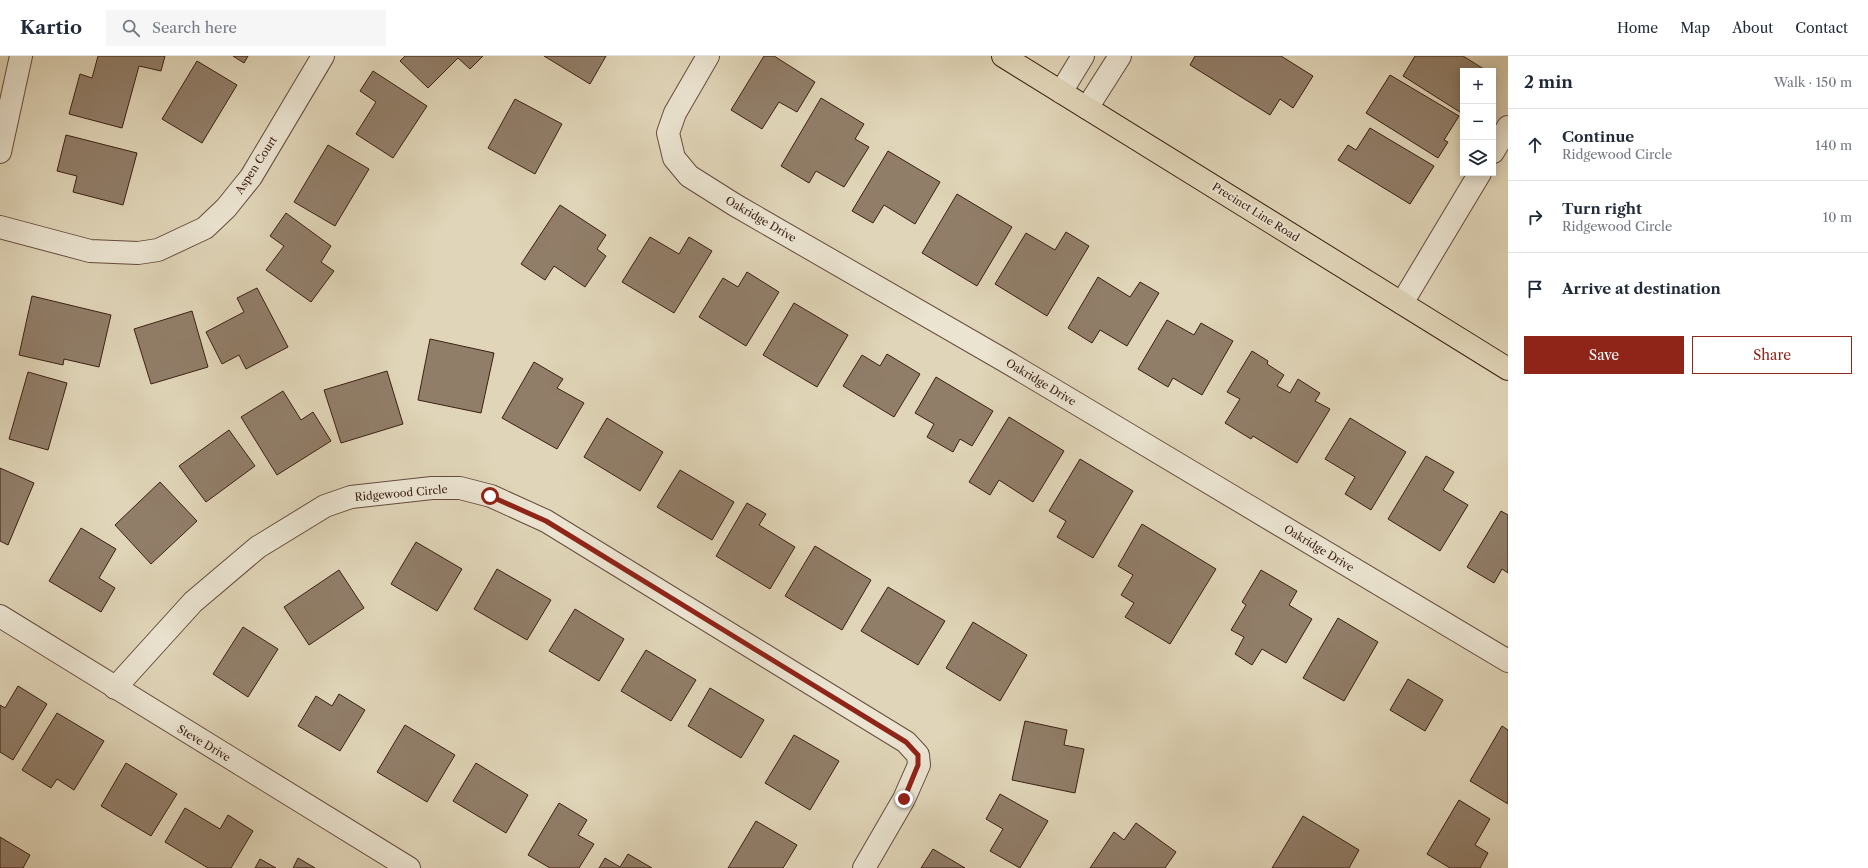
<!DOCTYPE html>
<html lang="en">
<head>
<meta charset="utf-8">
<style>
  body { margin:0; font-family:"Libre Caslon Text",serif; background:#f6f6f7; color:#1f2937 }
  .controls { position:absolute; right:12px; top:12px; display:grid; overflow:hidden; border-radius:0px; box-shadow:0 2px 10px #0003 }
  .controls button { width:36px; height:36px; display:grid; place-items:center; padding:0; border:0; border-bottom:1px solid #e0e1e3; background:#fff; color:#1f2937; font:20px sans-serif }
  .stop { position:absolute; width:12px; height:12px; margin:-9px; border:3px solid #8f2418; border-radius:50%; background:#fff }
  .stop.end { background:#8f2418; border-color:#fff; box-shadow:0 1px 4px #0008 }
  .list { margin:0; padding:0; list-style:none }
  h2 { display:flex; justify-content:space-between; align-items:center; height:52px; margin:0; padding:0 16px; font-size:17px }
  h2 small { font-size:13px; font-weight:400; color:#747a83 }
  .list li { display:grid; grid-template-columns:26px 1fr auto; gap:12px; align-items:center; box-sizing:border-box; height:72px; padding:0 16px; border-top:1px solid #e0e1e3 }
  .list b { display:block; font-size:15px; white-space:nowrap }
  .list p { margin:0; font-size:13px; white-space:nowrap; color:#747a83 }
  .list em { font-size:13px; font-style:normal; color:#747a83 }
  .actions { display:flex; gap:8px; padding:12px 16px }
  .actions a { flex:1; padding:9px 0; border:1px solid #8f2418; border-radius:0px; text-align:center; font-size:14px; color:#8f2418 }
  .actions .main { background:#8f2418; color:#fff }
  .icon { flex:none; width:22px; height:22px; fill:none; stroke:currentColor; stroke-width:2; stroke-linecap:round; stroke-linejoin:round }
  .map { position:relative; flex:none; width:1508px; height:812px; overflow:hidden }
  header { display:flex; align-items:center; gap:24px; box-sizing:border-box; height:56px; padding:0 20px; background:#fff; border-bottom:1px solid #e0e1e3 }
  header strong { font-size:19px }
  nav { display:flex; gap:22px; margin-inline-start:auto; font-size:14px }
  .search { width:280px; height:36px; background:#f6f6f7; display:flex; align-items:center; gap:10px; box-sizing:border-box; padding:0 14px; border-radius:0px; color:#747a83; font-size:15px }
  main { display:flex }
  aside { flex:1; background:#fff }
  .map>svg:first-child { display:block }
  .building { fill:#917e69; stroke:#3c1f14 }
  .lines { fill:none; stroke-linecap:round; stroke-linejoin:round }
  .minor-casing { stroke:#654c3d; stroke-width:24 }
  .major-casing { stroke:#3c1f14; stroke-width:24 }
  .minor { stroke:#ebe4d1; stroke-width:22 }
  .major { stroke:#e0d5b8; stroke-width:22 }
  .route { stroke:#8f2418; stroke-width:5 }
  .labels { text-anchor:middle; stroke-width:4; stroke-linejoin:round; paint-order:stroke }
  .street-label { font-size:11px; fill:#3c1f14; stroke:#ebe4d1 }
</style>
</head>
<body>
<header>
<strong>Kartio</strong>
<div class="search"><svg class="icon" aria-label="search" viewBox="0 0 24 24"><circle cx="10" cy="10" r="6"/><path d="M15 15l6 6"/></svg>Search here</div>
<nav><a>Home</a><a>Map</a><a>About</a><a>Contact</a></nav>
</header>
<main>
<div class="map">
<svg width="1508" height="812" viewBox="0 0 1508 812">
  <rect width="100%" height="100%" fill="#e0d5b8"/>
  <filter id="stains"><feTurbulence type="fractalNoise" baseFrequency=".005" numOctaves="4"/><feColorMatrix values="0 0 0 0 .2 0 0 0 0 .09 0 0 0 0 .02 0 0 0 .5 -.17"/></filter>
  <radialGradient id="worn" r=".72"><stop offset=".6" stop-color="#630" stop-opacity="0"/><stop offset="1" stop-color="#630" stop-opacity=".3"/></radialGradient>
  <g class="building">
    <path d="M98 0H165L161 15 139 10 122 72 69 58 80 18 92 22Z"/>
    <path d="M233 0H248L244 7Z"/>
    <path d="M405 0H483L470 13 458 2 428 32 400 5Z"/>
    <path d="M544 0H606L590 28Z"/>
    <path d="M764 0H774L815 26 797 56 779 46 762 73 731 54Z"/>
    <path d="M1195 0H1281L1313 20 1293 52 1280 43 1270 59 1190 9Z"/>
    <path d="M1415 0H1463L1487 15H1463V58L1403 20Z"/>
    <path d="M197 5 237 29 202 87 162 63Z"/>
    <path d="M373 15 427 50 393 102 356 78 376 46 360 35Z"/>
    <path d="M1390 19 1459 60 1444 84 1448 86 1438 102 1366 57Z"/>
    <path d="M821 42 864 68 855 83 869 91 844 131 816 115 809 127 781 110Z"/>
    <path d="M515 43 562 68 535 118 488 92Z"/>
    <path d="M1370 72 1434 110 1410 148 1338 104 1348 89 1356 94Z"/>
    <path d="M66 79 137 97 123 149 73 136 77 120 57 115Z"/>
    <path d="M328 89 369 113 335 170 294 146Z"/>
    <path d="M888 95 940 126 915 168 884 149 873 167 852 155Z"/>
    <path d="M957 138 1012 171 977 230 922 197Z"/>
    <path d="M560 149 606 179 597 193 606 200 585 231 554 210 545 224 521 208Z"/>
    <path d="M286 157 331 190 321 206 334 215 311 246 266 214 284 190 270 180Z"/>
    <path d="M1066 176 1089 190 1047 260 995 228 1026 177 1055 194Z"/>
    <path d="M650 181 679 198 689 181 712 195 674 257 622 226Z"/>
    <path d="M747 216 779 236 746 290 699 261 723 222 738 231Z"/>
    <path d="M1098 221 1130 241 1140 226 1159 237 1127 290 1100 274 1092 287 1068 272Z"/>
    <path d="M257 232 288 291 246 313 239 299 222 308 206 276 244 256 237 242Z"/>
    <path d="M32 240 111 259 99 311 64 303 63 309 19 299Z"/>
    <path d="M794 247 848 279 817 331 763 299Z"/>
    <path d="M192 255 208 311 151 328 134 273Z"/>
    <path d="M1167 264 1194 279 1201 267 1233 285 1202 339 1173 322 1168 331 1138 313Z"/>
    <path d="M430 283 494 297 481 357 418 344Z"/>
    <path d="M1252 295 1268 305 1267 308 1284 319 1277 330 1290 337 1298 323 1320 337 1315 345 1330 353 1297 407 1253 380 1251 383 1225 367 1240 343 1227 336Z"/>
    <path d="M887 298 920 318 894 361 843 330 862 299 880 310Z"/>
    <path d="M534 306 563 323 557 332 584 347 557 393 502 362Z"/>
    <path d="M387 315 403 368 341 387 324 334Z"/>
    <path d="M28 316 67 327 48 394 9 383Z"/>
    <path d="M936 321 993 355 972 390 960 383 953 396 927 381 934 368 915 357Z"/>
    <path d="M283 335 301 364 313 356 331 385 277 419 241 361Z"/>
    <path d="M1009 361 1064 395 1033 446 999 424 990 439 969 426Z"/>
    <path d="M607 362 663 396 640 435 584 401Z"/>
    <path d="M1350 362 1406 396 1371 454 1345 438 1355 421 1325 403Z"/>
    <path d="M229 374 255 410 206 446 179 410Z"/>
    <path d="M1426 400 1454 416 1443 434 1468 449 1440 495 1388 463Z"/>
    <path d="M1080 403 1133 435 1093 502 1057 481 1066 465 1049 455Z"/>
    <path d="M0 412 34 427 8 489 0 485Z"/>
    <path d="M680 414 734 446 712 484 657 451Z"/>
    <path d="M160 426 197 465 151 508 115 469Z"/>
    <path d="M747 447 766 458 759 469 795 491 770 533 716 500Z"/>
    <path d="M1501 455 1508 459V517L1502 513 1494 527 1467 511Z"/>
    <path d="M1142 468 1216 513 1170 588 1125 561 1134 547 1121 539 1133 519 1118 510Z"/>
    <path d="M81 472 116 493 99 522 115 532 101 556 49 525Z"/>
    <path d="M416 486 462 513 437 555 391 528Z"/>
    <path d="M815 490 871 524 842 574 785 540Z"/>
    <path d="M497 513 551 544 527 584 474 553Z"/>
    <path d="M339 514 364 552 309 589 284 551Z"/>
    <path d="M1261 514 1297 535 1289 549 1312 563 1286 607 1262 593 1252 609 1235 598 1244 581 1231 574 1246 549 1242 546Z"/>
    <path d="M888 531 945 565 918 609 861 575Z"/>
    <path d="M575 553 624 583 599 625 549 595Z"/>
    <path d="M1338 562 1378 586 1344 645 1303 622Z"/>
    <path d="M973 566 1027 599 1000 645 946 612Z"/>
    <path d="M243 571 278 593 248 641 213 618Z"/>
    <path d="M646 594 696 624 671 665 621 635Z"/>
    <path d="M1408 623 1443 644 1425 675 1390 654Z"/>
    <path d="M18 630 47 648 13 704 0 696V649L5 652Z"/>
    <path d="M710 632 764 664 741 702 688 670Z"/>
    <path d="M339 638 365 654 340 695 298 670 316 640 332 650Z"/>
    <path d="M57 657 104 685 74 734 57 723 51 732 22 714Z"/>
    <path d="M1025 665 1067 674 1064 689 1084 693 1075 737 1012 724Z"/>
    <path d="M405 669 455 699 427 746 377 716Z"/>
    <path d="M1502 670 1508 674V748L1470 725Z"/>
    <path d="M794 679 839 705 810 754 765 727Z"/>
    <path d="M126 707 177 738 151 780 101 750Z"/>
    <path d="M476 707 528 739 506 777 453 745Z"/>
    <path d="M1000 738 1048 765 1020 812 990 795 1003 773 986 763Z"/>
    <path d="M1459 744 1490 763 1475 789 1488 797 1480 812H1450L1427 798Z"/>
    <path d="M559 747 587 764 578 779 594 788 579 812H550L528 799Z"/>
    <path d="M185 752 220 773 228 759 253 775 231 812H208L165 786Z"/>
    <path d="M1303 760 1359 794 1349 812H1272Z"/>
    <path d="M756 765 797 789 783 812H728Z"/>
    <path d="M1136 767 1176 796 1165 812H1090L1114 776 1124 784Z"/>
    <path d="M0 781 30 799 23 812H0Z"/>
    <path d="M933 793 965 812H921Z"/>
    <path d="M628 798 652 812H599L605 802 620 811Z"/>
    <path d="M298 802 315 812H293Z"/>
    <path d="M260 803 276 812H255Z"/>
  </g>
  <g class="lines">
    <g class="minor-casing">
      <g id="minor">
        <path d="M708 0 675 57 668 77 674 102 689 120 735 149 1007 306 1508 605"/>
        <path d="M1061 36 1083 0"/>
        <path d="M1087 52 1120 0"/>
        <path d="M0 96 21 0"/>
        <path d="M1493 96 1508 71"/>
        <path d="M0 171 90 195 138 197 158 194 205 172 226 152 251 121 323 0"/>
        <path d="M1402 247 1480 117"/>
        <path d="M0 560 409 812"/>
        <path d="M115 632 193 546 258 491 325 450 351 441 432 432H460L491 440 546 465 906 686 918 699 919 709 904 743 864 812"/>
      </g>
    </g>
    <g class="major-casing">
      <path id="major" d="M1003 0 1508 313"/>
    </g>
    <use href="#minor" class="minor"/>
    <use href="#major" class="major"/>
  </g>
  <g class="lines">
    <path class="route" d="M490 440 546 465 906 686 918 699V709L904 743"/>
  </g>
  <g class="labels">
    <g class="street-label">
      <text transform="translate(256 109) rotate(-57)" y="4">Aspen Court</text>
      <text transform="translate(1256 156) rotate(32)" y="4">Precinct Line Road</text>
      <text transform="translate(761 163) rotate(30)" y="4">Oakridge Drive</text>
      <text transform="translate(1041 326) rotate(31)" y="4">Oakridge Drive</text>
      <text transform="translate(401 437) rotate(-5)" y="4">Ridgewood Circle</text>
      <text transform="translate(1319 492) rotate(31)" y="4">Oakridge Drive</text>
      <text transform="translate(204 687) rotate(31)" y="4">Steve Drive</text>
    </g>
  </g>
  <rect width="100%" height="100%" filter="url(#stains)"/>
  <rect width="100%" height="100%" fill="url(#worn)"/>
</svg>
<div class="controls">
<button>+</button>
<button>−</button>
<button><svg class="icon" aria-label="layers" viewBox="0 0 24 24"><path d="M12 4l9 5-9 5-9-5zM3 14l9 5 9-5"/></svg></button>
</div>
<div class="stop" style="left:490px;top:440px"></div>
<div class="stop end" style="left:904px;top:743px"></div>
</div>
<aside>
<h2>2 min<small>Walk · 150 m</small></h2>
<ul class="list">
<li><svg class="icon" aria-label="ahead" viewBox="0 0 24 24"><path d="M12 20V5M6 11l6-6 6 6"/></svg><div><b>Continue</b><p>Ridgewood Circle</p></div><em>140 m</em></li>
<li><svg class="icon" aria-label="right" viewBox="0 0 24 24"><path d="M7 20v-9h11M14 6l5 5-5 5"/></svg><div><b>Turn right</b><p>Ridgewood Circle</p></div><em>10 m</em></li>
<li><svg class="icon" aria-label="arrive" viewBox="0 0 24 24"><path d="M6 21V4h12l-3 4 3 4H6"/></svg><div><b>Arrive at destination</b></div></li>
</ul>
<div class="actions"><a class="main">Save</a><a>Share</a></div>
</aside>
</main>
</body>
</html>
